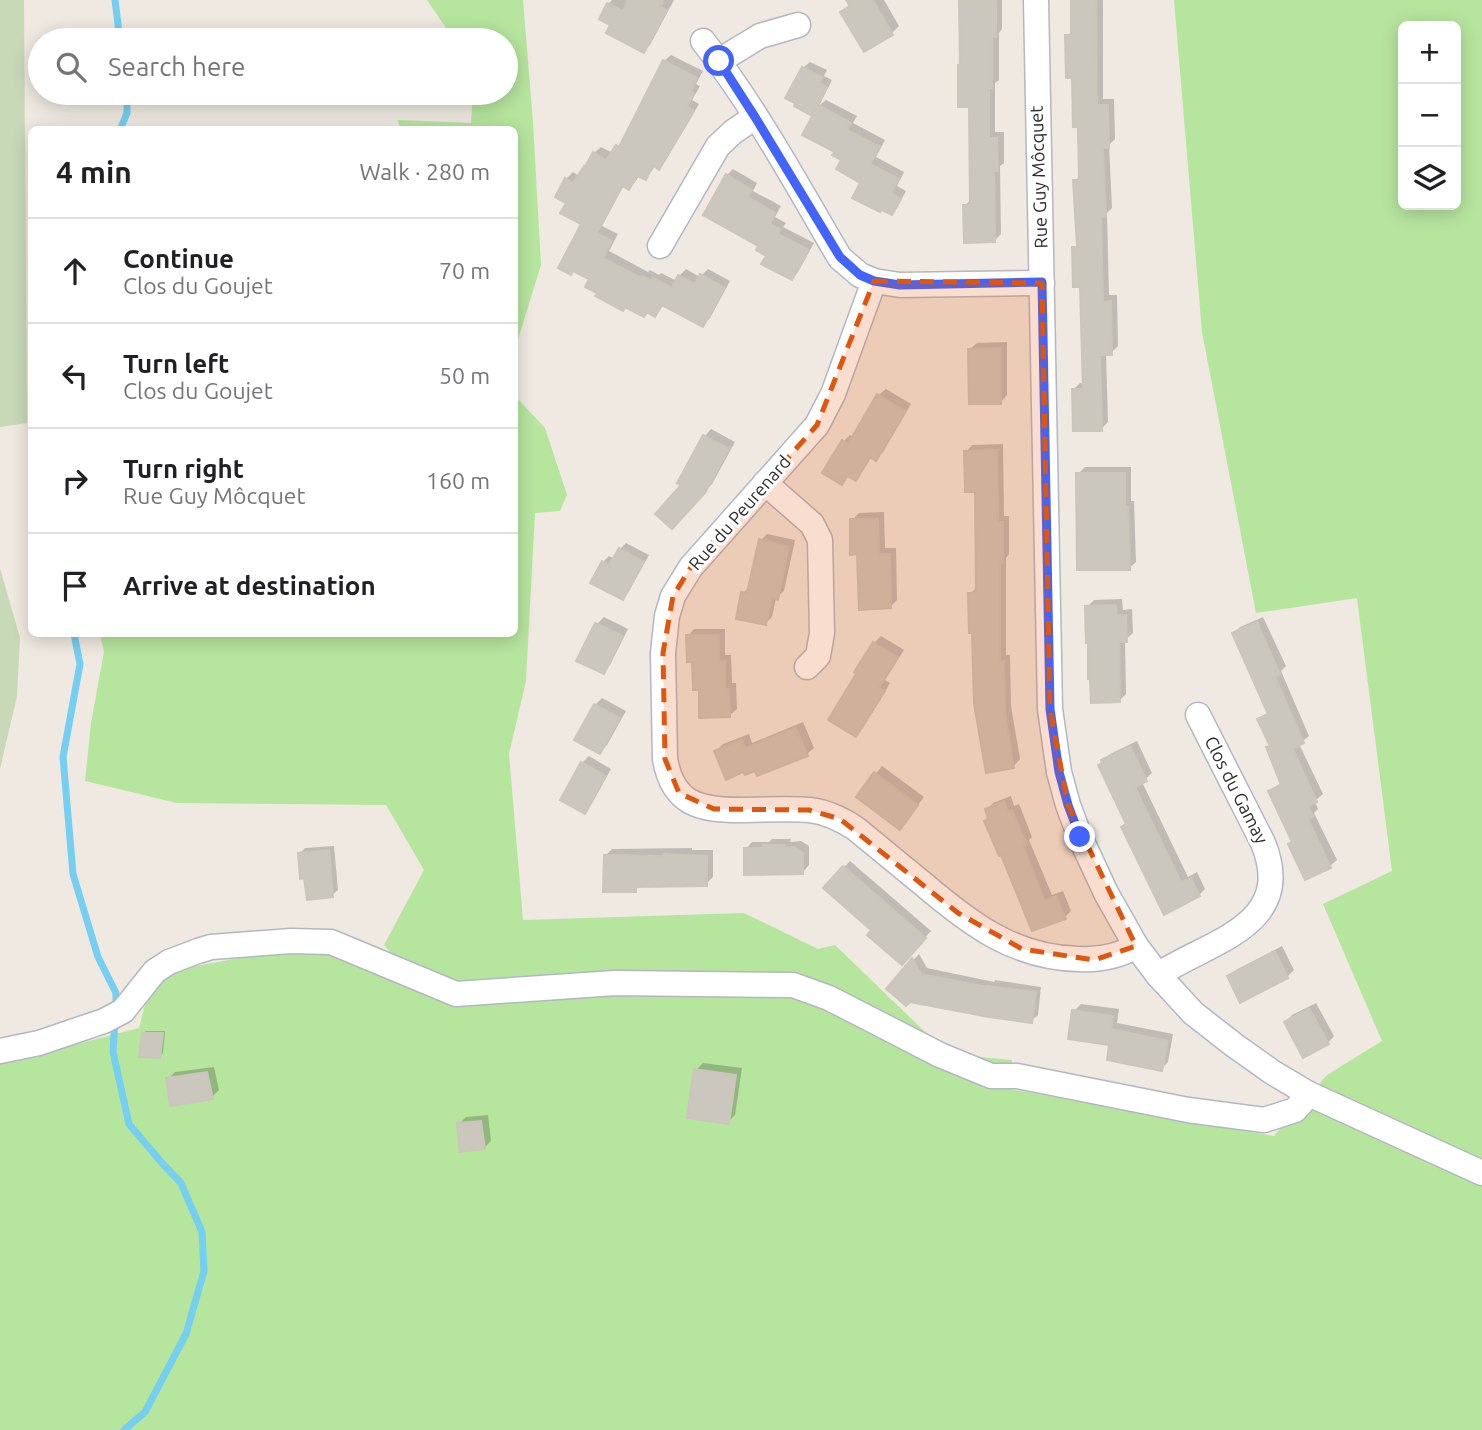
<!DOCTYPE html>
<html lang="en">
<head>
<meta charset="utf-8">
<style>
  body { margin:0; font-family:Ubuntu,sans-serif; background:#f6f6f6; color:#202124 }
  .controls { position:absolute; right:21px; top:21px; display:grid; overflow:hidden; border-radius:10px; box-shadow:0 4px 18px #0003 }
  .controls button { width:63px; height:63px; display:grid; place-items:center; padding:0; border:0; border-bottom:2px solid #e0e0e0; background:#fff; color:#202124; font:35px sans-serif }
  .stop { position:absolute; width:21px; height:21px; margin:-16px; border:5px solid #4264fb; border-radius:50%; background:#fff }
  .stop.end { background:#4264fb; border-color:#fff; box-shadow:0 2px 7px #0008 }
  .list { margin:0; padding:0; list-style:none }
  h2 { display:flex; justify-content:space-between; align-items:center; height:91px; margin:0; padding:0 28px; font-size:30px }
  h2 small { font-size:23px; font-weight:400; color:#757577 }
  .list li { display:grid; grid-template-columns:46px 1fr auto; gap:21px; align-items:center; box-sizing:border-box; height:105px; padding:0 28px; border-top:2px solid #e0e0e0 }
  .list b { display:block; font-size:26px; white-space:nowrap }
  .list p { margin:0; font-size:23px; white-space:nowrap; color:#757577 }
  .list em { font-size:23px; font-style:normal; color:#757577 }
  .icon { flex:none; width:38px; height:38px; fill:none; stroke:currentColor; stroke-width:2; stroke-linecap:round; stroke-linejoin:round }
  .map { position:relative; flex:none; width:1482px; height:1430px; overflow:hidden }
  .search { position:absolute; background:#fff; box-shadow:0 4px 18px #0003; left:28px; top:28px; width:490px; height:77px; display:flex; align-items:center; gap:18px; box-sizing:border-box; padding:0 24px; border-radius:38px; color:#757577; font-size:26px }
  .panel { position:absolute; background:#fff; box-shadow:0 4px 18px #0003; left:28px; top:126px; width:490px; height:511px; border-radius:10px }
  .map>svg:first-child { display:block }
  .green { fill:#b6e59e; fill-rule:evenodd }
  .cemetery { fill:#c8d9b8 }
  .shadow { fill:#0003 }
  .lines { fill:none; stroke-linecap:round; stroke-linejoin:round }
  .stream { stroke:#75cff0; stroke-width:7 }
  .building { fill:#cbc7bf; stroke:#cbc5ba; stroke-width:2 }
  .minor-casing { stroke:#b4b7c1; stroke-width:27 }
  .minor { stroke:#fff; stroke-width:24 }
  .route { stroke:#4264fb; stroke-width:9 }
  .marked { fill:#df570e; fill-opacity:0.2; stroke:#df570e; stroke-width:5; stroke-dasharray:14 9; stroke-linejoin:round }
  .labels { text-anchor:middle; stroke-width:6; stroke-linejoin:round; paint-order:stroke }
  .street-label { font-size:18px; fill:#2e2e2e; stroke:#fff }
</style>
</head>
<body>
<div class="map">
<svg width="1482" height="1430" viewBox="0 0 1482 1430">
  <rect width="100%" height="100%" fill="#efe9e1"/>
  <g class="green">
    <path d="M427 0H523L533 122 541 265 515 349 514 130 400 129 398 120 471 123 473 93H506V40H454Z"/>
    <path d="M1174 0H1482V1430H0V1064L139 1028 149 990 175 970 287 949 346 956 428 996 384 945 424 870 386 805 177 803 85 781 91 723 104 652 100 634H514L515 396 545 428 567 495 560 511 535 513 526 681 509 754 523 920 744 913 818 949 835 945 948 1054 1012 1060 1010 1089 1274 1136 1327 1075 1382 1041 1323 904 1392 871 1357 598 1256 613 1202 332ZM1403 26H1456V205H1403Z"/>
  </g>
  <g class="cemetery">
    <path d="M0 0H24L27 423 0 427Z"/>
    <path d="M0 568 20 638 17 696 0 769Z"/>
  </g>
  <g class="shadow">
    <path d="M612 0H674L650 45 643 51 613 24 608 4Z"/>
    <path d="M848 0H884L899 26 892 33 864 50 842 12 850 4Z"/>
    <path d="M961 0H1002V29L999 33V80L995 83V132H1004V163L1000 166 1001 234 994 241 964 206 972 199 970 106Z"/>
    <path d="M1073 0H1103V99H1114L1115 139 1109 145 1112 208 1107 213 1109 295H1117L1118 346 1111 353H1106L1108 422 1101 429 1073 390 1080 383H1084L1082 285 1074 248 1078 243 1075 181 1080 175 1079 125 1067 36 1073 30Z"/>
    <path d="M671 55 703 71 696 84 700 86 692 100 699 104 665 161 659 167 655 165 652 171 645 178 639 175 636 181 629 188 624 185 602 226 618 234 609 251 648 272 650 270 659 275 661 273 677 281 679 276 686 269 700 277 708 269 730 281 710 318 703 324 664 304 655 315 600 292 591 278 583 223 568 202 566 179 573 172 579 176 594 153 601 147 613 153 624 139 664 61Z"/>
    <path d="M810 62 827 70 824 76 832 80 819 106 826 100 857 116 853 123 885 140 876 157 904 172 897 186 906 191 898 206 892 213 863 182 837 151 818 107 811 114 803 68Z"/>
    <path d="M733 169 757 183 753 191 781 206 775 217 786 223 783 227 814 243 798 272 792 278 768 255 760 245 727 175Z"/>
    <path d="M1007 342V395L1001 402 970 349 977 343Z"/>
    <path d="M886 389 911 404 883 452 876 458 872 456 862 472 856 479 849 475 842 482 844 441 850 435 854 437 879 395Z"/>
    <path d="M711 429 735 442 712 484 672 527 684 485 705 436Z"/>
    <path d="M1003 444 1004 516H1009V554L1006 558V655H1010L1011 706 1020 759 1014 766 974 631 970 594 977 587V491L966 452 972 445Z"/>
    <path d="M1085 467H1131V501H1134L1136 562 1129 568 1078 474Z"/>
    <path d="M884 512 885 548H896L897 600 890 607 859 553 852 520 859 513Z"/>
    <path d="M767 534 795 540 784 591 776 598 772 617 765 624 743 593 750 586 761 540Z"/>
    <path d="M626 543 649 555 629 591 622 598 603 562 609 556 615 559 620 549Z"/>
    <path d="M1122 599 1123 610 1132 609 1133 633 1125 640 1126 694 1120 700 1087 607 1094 600Z"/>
    <path d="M604 617 628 629 610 665 603 672 597 624Z"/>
    <path d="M1263 617 1286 666 1281 671 1309 736 1299 744 1323 794 1315 801 1318 809 1314 813 1337 860 1330 866 1306 878 1294 841 1270 792 1276 786 1282 783 1268 748 1271 744 1260 719 1269 712 1234 633 1240 627Z"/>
    <path d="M694 629H725V655H731L732 683H736L737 709 730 715 700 688 688 636Z"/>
    <path d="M881 636 904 650 885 680 890 683 863 728 856 735 874 643Z"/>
    <path d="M602 698 626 711 607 745 600 752 595 705Z"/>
    <path d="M803 722 814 748 807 754 758 774 756 769 744 770 716 751 723 744 749 734 752 743Z"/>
    <path d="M1137 741 1152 773 1142 782 1188 877 1197 872 1205 889 1199 895 1164 912 1103 761 1110 754Z"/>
    <path d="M589 756 611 769 591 805 584 811 582 763Z"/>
    <path d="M882 766 924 797 906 821 858 796Z"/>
    <path d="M1011 796 1014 806 1019 804 1032 837 1029 840 1052 895 1063 891 1071 911 1065 917 1033 929 987 810 993 803Z"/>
    <path d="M772 839H791L790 842 801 841 809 846V865L803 872 746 849 752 842H769Z"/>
    <path d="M334 846 338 890 332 895 306 876 300 853 305 848Z"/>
    <path d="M692 848V850H713V877L706 884 641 885 635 890 605 856 612 849Z"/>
    <path d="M850 861 931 931 902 963 874 930 825 888Z"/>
    <path d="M1282 946 1294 970 1287 977 1229 976 1236 970Z"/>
    <path d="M919 954 927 968 994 982 995 980 1041 987 1038 1015 1031 1021 888 988Z"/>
    <path d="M1316 1003 1334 1036 1328 1043 1286 1022 1292 1015Z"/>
    <path d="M1081 1004 1119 1009 1117 1023 1173 1034 1168 1062 1161 1069 1111 1043 1074 1011Z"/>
    <path d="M146 1031H165L163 1053 160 1056 143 1033Z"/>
    <path d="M703 1063 742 1068 735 1115 728 1122 696 1070Z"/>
    <path d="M214 1067 219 1090 212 1097 168 1079 175 1072Z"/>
    <path d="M488 1115 491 1141 484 1148 459 1124 466 1117Z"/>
  </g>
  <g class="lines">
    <g class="stream">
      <path d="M115 0 120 40"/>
      <path d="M120 130 127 113V93"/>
      <path d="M74 634 80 664 63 757 73 874 98 957 116 993V1008"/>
      <path d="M115 1020 113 1052 129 1124 162 1163 181 1183 202 1232 204 1271 186 1334 145 1412 124 1430"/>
    </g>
  </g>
  <g class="building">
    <path d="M628 0H663L660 7 667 10 644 53 606 33 610 25 599 19 607 3 623 11Z"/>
    <path d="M846 0H873L893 35 864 52 840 12 850 6Z"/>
    <path d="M959 0H996V37H992V88H989V138H997L998 171H994L995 242 964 243 963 205H970L969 107H958V65H960Z"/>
    <path d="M1071 0H1096L1097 105H1108L1109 148H1103L1106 217H1101L1103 302 1111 301 1112 355H1100L1102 431H1073L1072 389H1083L1080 287H1073L1072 247H1077L1073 180H1079L1078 127H1073L1072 78H1066L1065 35H1071Z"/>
    <path d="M663 60 697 78 691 91 694 93 687 107 694 111 659 170 653 165 646 180 637 176 629 190 622 186 597 233 612 241 603 258 641 278 642 276 652 281 653 278 672 288 678 275 695 284 700 274 725 288 703 327 662 305 655 317 647 312 644 317 625 307 623 311 595 296 597 293 585 287 589 279 573 271 571 275 558 268 581 224 560 213 566 203 555 197 565 178 573 183 584 166 585 167 593 152 606 160 616 145 619 147Z"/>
    <path d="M802 67 822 77 819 83 827 87 812 116 794 106 795 103 785 98Z"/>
    <path d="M818 105 851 123 847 130 880 147 870 164 899 179 891 193 901 199 892 215 882 210 880 212 852 198 860 183 836 169 841 160 832 155 835 152 802 135Z"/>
    <path d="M726 174 752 190 748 197 775 213 770 224 780 229 778 234 809 250 792 280 761 264 766 256 756 250 758 246 703 215Z"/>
    <path d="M1001 348V404H969L968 349Z"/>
    <path d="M877 394 906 411 876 461 870 457 856 481 847 476 842 485 822 473 842 440 848 444Z"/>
    <path d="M703 435 729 449 705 493 672 529 655 514 681 485 677 483Z"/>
    <path d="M997 450 998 522H1003V563H1000V661H1004L1005 713 1014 768 986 773 974 704 972 633H969L968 593H976L975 492H965L964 451Z"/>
    <path d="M1076 473H1125V507H1128L1130 570H1077Z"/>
    <path d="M850 519H878L879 554H890L891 608 859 610 857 554 850 555Z"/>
    <path d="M759 539 789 547 778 600 772 598 766 625 736 619 741 592 747 593Z"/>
    <path d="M619 548 644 562 623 600 590 583 602 561 609 565Z"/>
    <path d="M1116 605 1117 616 1126 615 1127 642H1119L1120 702 1091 703 1090 679H1088V643H1086L1085 606Z"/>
    <path d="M1257 622 1280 674 1275 677 1304 743 1293 749 1317 802 1308 806 1313 816 1308 819 1331 868 1305 880 1288 844 1292 842 1268 791 1281 785 1266 747 1270 746 1257 719 1268 714 1232 633Z"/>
    <path d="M595 623 623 636 604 674 576 661Z"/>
    <path d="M686 635H719V661H725V689H729L730 717 699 718V690H693L692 662H687Z"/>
    <path d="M873 642 898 657 879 688 885 691 856 737 828 720 856 674 854 672Z"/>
    <path d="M594 704 620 718 600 754 574 740Z"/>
    <path d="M796 728 808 756 757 776 755 771 745 775 743 772 726 780 714 751 742 740 745 748Z"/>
    <path d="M1130 746 1147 781 1135 787 1181 882 1191 878 1200 896 1164 915 1121 827 1126 824 1098 765 1102 763 1101 760Z"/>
    <path d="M581 762 606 776 585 814 560 800Z"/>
    <path d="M874 772 918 805 900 830 856 797Z"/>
    <path d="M1004 801 1008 811 1012 810 1027 845 1023 846 1045 901 1056 896 1066 919 1032 931 1001 855 999 856 984 821 988 819 985 809Z"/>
    <path d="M763 845H785L784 848 794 847 803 853V874L744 875V848H763Z"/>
    <path d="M329 850 333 897 307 900 304 878 300 879 298 853Z"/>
    <path d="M664 854 707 856V886L636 887V892H603L604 855 664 856Z"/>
    <path d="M843 866 926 938 902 965 867 935 871 930 823 888Z"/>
    <path d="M1275 951 1288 978 1240 1003 1227 976Z"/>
    <path d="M912 958 921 974 987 987V986L1036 992 1032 1023 989 1017 910 1002 906 1006 886 989Z"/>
    <path d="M1309 1008 1329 1044 1303 1058 1284 1022Z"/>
    <path d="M1072 1010 1113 1016 1111 1029 1168 1041 1162 1071 1107 1060 1109 1045 1068 1039Z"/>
    <path d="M142 1033H163L160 1058 139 1057Z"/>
    <path d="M694 1069 736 1075 729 1124 687 1118Z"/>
    <path d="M207 1072 213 1099 170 1106 166 1078Z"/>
    <path d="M481 1121 485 1149 460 1152 457 1123Z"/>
  </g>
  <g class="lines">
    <g class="minor-casing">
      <g id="minor">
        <path d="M1036 0 1050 709 1059 772 1068 805 1080 837 1106 893 1136 946 1158 975 1193 1013 1234 1045 1272 1072 1309 1094 1482 1173"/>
        <path d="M703 41C755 107 797 185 840 258L860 275 874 281 900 285 1042 283"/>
        <path d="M719 61 760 36 798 25"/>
        <path d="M660 246 718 146 733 132 755 117"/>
        <path d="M874 281 833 394 817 425 691 567 673 596 667 616 663 653 665 759C673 804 699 810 740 810 763 810 787 808 810 810 827 812 841 819 855 828 877 846 899 864 922 883 969 923 1014 958 1079 959 1100 960 1118 957 1136 946"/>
        <path d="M765 483 812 524 820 540 822 633 818 656 807 667"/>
        <path d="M1158 975C1209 941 1297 926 1263 843L1198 715"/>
        <path d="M0 1051 39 1043 104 1021 123 1011 155 971 169 962 198 951 211 947 291 941 331 942 456 994 615 983 793 985 829 998 940 1055 991 1076H1017L1188 1110 1264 1120 1295 1110 1309 1094"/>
      </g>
    </g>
    <use href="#minor" class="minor"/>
  </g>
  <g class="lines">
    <path class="route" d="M719 61 755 117 840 257 860 275 874 281 900 285 1042 282 1050 709 1059 772 1068 805 1080 837"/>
  </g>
  <path class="marked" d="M874 281 1042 283 1050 709 1068 805 1136 946 1094 960 1022 949 958 913 840 819 809 810 714 809 679 793 665 759 663 653 673 596 691 567 817 425Z"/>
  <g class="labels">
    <g class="street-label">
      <text transform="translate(1039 177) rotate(-92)" y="6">Rue Guy Môcquet</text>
      <text transform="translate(740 513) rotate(-49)" y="6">Rue du Peurenard</text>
      <text transform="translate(1236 790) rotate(63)" y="6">Clos du Gamay</text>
    </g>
  </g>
</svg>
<div class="controls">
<button>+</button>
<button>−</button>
<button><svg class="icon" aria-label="layers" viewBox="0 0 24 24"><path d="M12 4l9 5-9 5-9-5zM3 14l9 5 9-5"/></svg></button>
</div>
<div class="stop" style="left:719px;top:61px"></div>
<div class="stop end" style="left:1080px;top:837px"></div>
<div class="search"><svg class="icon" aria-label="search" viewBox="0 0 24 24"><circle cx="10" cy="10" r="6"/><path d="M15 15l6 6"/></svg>Search here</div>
<section class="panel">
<h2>4 min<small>Walk · 280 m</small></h2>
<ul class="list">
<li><svg class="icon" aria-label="ahead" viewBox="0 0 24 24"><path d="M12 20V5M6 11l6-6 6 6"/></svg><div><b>Continue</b><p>Clos du Goujet</p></div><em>70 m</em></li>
<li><svg class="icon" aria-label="left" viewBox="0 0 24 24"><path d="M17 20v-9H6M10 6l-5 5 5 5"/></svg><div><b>Turn left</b><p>Clos du Goujet</p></div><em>50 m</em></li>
<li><svg class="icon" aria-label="right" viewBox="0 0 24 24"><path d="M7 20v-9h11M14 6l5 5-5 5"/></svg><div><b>Turn right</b><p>Rue Guy Môcquet</p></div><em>160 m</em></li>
<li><svg class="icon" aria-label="arrive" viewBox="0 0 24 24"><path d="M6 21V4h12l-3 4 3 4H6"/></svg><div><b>Arrive at destination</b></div></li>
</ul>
</section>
</div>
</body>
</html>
